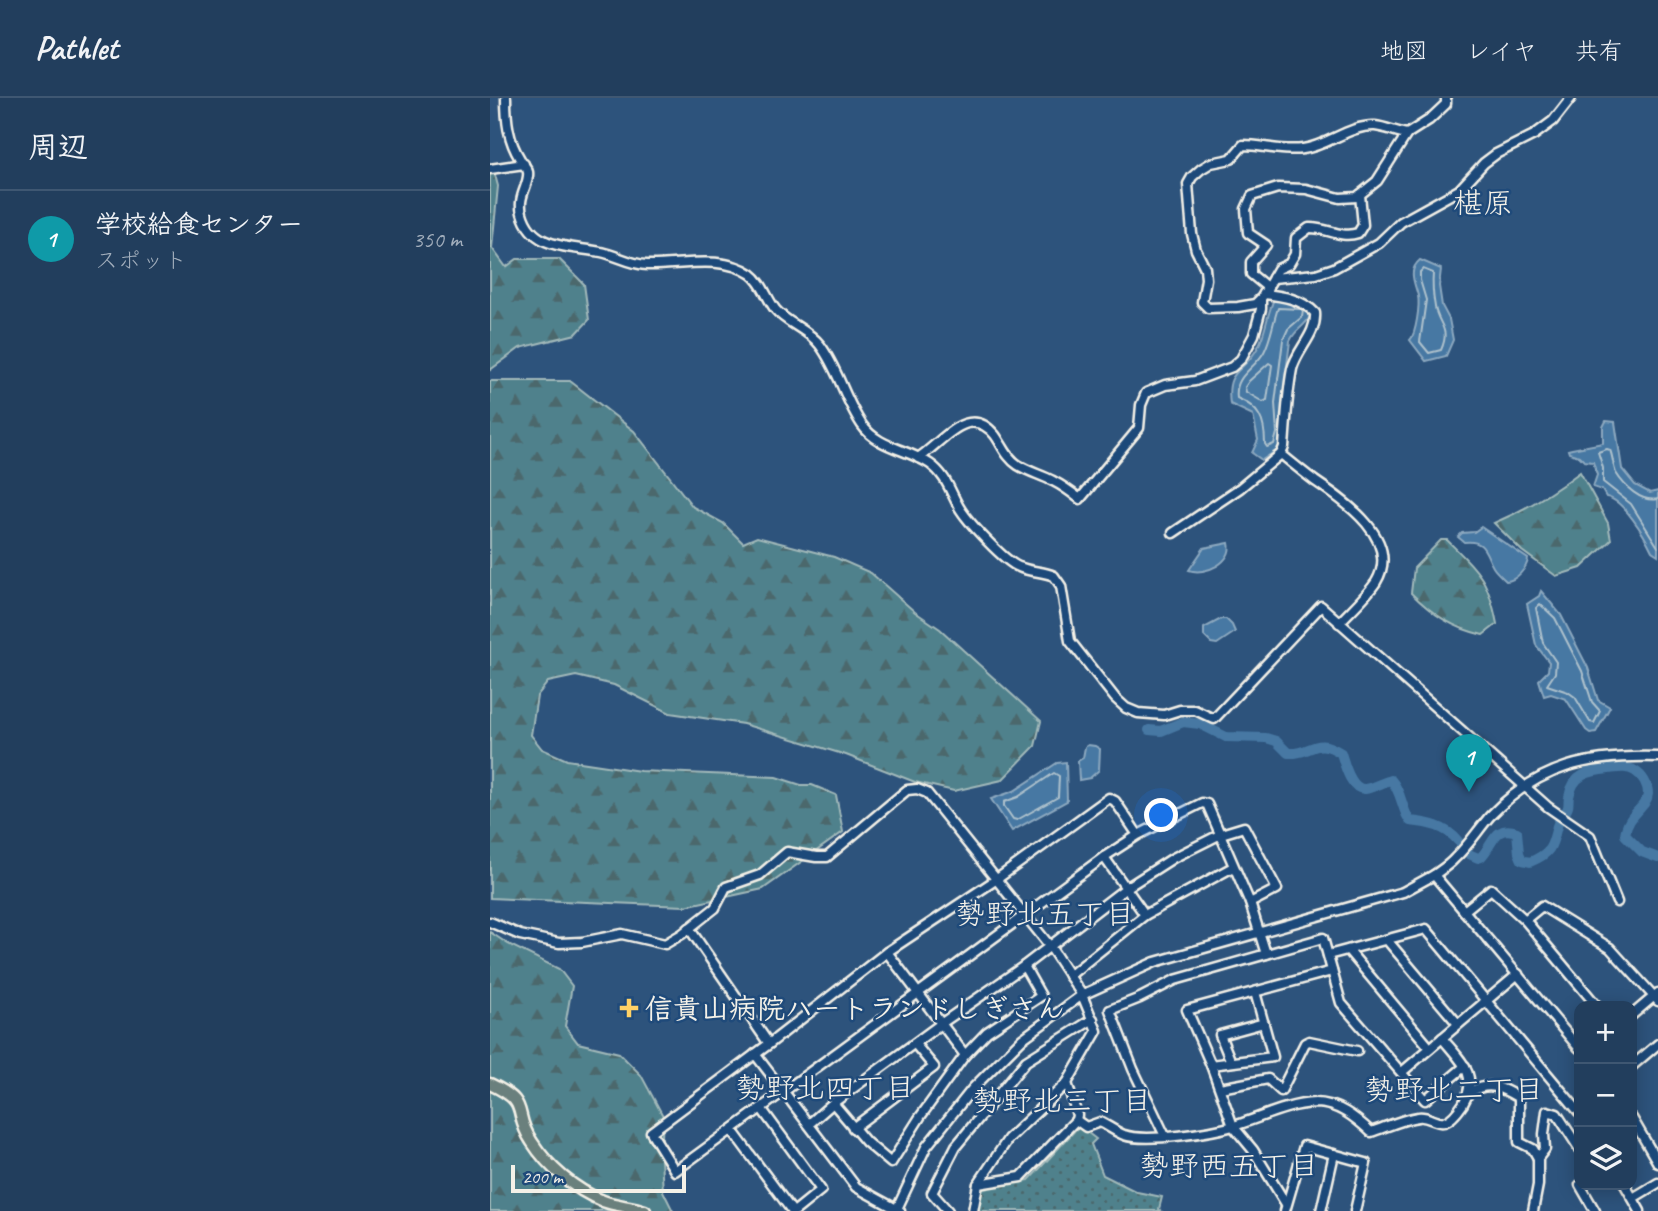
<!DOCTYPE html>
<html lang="ja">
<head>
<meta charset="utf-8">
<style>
  body { margin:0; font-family:Caveat,"Klee One",sans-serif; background:#2a4563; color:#f1f3f6 }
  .controls { position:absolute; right:21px; bottom:21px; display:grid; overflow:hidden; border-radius:14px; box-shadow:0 4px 18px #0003 }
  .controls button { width:63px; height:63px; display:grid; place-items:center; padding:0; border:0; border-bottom:2px solid #3f5772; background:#223e5d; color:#f1f3f6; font:35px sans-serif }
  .scale { position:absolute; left:21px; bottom:18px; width:175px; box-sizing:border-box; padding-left:7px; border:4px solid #f4f1e8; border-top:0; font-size:19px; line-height:24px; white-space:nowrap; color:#f4f1e8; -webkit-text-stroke:5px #1f4a7a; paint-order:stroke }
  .you { position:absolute; left:672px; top:718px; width:24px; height:24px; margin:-18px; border:5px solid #fff; border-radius:50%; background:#1a73e8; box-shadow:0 0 0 10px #1a73e833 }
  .badge { display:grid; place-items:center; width:46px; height:46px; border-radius:50%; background:#d6ab8b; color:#fff; font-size:23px; font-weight:700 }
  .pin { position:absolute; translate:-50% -58px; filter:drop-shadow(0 2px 4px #0008) }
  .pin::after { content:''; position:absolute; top:37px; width:24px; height:21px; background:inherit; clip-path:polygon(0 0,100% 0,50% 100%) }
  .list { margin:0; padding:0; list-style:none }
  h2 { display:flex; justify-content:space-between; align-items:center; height:91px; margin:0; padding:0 28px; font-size:30px }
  h2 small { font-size:23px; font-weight:400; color:#a2aebc }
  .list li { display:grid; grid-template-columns:46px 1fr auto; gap:21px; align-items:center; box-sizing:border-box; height:98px; padding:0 28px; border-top:2px solid #3f5772 }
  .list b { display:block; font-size:26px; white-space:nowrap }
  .list p { margin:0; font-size:23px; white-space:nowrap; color:#a2aebc }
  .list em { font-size:23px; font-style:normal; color:#a2aebc }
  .icon { flex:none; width:38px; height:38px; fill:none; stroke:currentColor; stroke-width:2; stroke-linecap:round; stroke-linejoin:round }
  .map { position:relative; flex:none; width:1168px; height:1113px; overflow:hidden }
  header { display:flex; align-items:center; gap:42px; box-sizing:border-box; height:98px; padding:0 35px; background:#223e5d; border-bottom:2px solid #3f5772 }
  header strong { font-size:33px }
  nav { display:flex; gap:38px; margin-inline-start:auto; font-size:24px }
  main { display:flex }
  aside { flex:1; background:#223e5d }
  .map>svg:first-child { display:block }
  .grass { fill:url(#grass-dots); stroke:#a2b9ba; stroke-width:2 }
  .forest { fill:url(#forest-firs); stroke:#a2b9ba; stroke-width:2 }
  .water { fill:#4678a3; stroke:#8ca8bf; stroke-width:2 }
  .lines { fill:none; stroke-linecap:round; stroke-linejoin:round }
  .shore { stroke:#aec1cc; stroke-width:2 }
  .river { stroke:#4678a3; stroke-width:10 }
  .minor-casing { stroke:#f4f1e8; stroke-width:13 }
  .major-casing { stroke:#f4f1e8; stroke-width:15 }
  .minor { stroke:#1f4a7a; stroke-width:8 }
  .major { stroke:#6a807d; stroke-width:10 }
  .poi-dot { fill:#ffd166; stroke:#1f4a7a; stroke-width:2.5 }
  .labels { text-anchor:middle; stroke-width:5; stroke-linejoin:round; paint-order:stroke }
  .poi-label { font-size:28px; font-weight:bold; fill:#f4f1e8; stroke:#1f4a7a; text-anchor:start }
  .neighbourhood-label { font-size:30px; fill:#f4f1e8; stroke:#1f4a7a }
</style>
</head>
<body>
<header>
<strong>Pathlet</strong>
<nav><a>地図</a><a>レイヤ</a><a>共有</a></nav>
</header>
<main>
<aside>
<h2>周辺<small></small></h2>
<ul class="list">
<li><span class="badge" style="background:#0f9aa8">1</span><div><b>学校給食センター</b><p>スポット</p></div><em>350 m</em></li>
</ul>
</aside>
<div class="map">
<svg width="1168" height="1113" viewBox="0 0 1168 1113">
  <defs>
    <pattern id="grass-dots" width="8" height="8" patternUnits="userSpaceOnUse" patternTransform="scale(1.75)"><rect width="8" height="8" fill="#4f818c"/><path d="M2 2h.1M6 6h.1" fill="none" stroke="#4c676c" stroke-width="1.8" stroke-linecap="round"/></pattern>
    <pattern id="forest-firs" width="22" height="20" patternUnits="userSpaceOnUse" patternTransform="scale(1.75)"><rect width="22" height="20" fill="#4f818c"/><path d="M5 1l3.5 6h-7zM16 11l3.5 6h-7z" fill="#4c676c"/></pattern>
  </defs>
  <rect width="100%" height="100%" fill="#2d537c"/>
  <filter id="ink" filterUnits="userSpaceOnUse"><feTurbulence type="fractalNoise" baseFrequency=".0143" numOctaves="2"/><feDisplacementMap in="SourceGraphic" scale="14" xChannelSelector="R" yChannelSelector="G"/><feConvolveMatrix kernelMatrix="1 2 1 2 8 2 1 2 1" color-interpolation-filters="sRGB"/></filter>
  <g filter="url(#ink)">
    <path class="grass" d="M589 1028 606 1041 601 1046 613 1077 647 1094 672 1099 669 1111 671 1113H488L490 1090 539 1082Z"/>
    <g class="forest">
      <path d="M0 74 5 77 8 88 2 150 16 169 27 161H69L94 186 99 222 86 236 30 250 0 272Z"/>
      <path d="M0 283H80L144 333 203 409 233 425 253 445 267 439 344 459 381 475 425 514 450 531 551 623 545 648 512 682 464 693 425 684 356 657 253 626 180 615 124 587 86 578 58 584 47 598 41 637 52 651 77 662 150 673 286 679 311 687H322L346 697 353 734 273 791 195 808 0 800Z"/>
      <path d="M1090 374 1118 425 1121 442 1091 470 1066 478 1032 453 1004 425C1035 412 1064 394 1090 374Z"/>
      <path d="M951 442H957C989 474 998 480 1007 526L993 537C963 530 943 517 921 495L924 470Z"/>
      <path d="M0 834 18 846 69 871 82 888 75 928 88 945 129 955 151 977 173 1018 171 1061 173 1093 183 1113H0Z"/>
    </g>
    <g class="water">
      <path d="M930 162 951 171 949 188 952 208 959 221 963 242 956 258 936 263 920 242C926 236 930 207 928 198 925 185 917 173 930 162Z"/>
      <path d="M784 201 816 204 821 217C815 229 805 231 800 243L792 306 794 335 790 350 772 362 762 355 768 342 763 317 740 306C735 269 755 275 768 249 776 234 777 216 784 201Z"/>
      <path d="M1116 323 1125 324 1132 371 1145 387 1160 395 1168 393V457L1162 453C1155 438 1133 401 1116 399L1112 392 1103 389 1107 377 1103 364 1094 363 1089 358 1079 355 1078 352 1082 351 1113 345V329Z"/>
      <path d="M991 429 1038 461C1037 470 1026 483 1016 483 1012 479 1006 474 1003 469 995 456 996 441 974 444L968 439 972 435 984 434Z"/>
      <path d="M739 445C744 464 715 478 699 472L714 450Z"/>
      <path d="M1051 493 1071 517 1098 570 1108 602 1120 609 1106 634 1100 635 1096 632 1076 601 1061 596 1054 598 1049 582 1058 573 1059 564 1046 547 1037 506 1049 498Z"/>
      <path d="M731 521H736L742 527 745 534 727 546 721 545 714 538V530Z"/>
      <path d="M598 647 605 648 610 651 609 672 600 680 589 682 588 663 593 660 595 649Z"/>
      <path d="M576 664 577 703 522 733 501 701 524 693 567 665Z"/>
    </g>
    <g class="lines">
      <g class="shore">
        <path d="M933 171 943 175C942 187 943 198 945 209 948 227 961 230 951 252L939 255 930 244 936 202 930 182V174Z"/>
        <path d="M810 211 788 210C783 224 781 241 774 254 764 272 744 277 747 300 769 309 775 322 775 346L777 349 784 346 787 335 785 305 793 242 798 231 812 219 813 212"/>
        <path d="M779 265 782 267 777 302 773 304 756 294 755 289 759 283Z"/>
        <path d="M1168 401C1151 405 1134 388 1126 375 1123 368 1123 359 1120 352L1117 351 1108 354 1113 370V384L1141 406 1168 449"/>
        <path d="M1050 506 1065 520 1092 573 1102 604 1110 613 1104 625 1100 624 1085 599 1078 594 1057 587 1065 575 1066 564 1053 545 1046 510Z"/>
        <path d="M564 675 569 678 568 699 527 722 523 721 514 708V704L528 699Z"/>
      </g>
      <g class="river">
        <path d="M659 632 671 633 693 624 710 626 736 639 776 640 786 643 798 655C822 657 824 637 851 655 854 664 860 692 875 691 883 690 893 684 901 682 912 694 911 710 920 723 939 725 956 728 968 743"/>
        <path d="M979 756 988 760 991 759C1004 746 1004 726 1027 734L1029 755 1032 762 1040 764C1061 755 1062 749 1067 728 1069 721 1076 716 1078 709 1079 706 1078 702 1079 699 1083 676 1099 673 1119 671 1128 670 1137 668 1145 673 1153 678 1158 687 1158 696 1157 710 1137 716 1135 737L1152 754 1168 760"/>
      </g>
      <g class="minor-casing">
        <g id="minor">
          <path d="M16 0C16 22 18 42 30 61 32 66 37 69 38 74 40 86 27 98 32 115 42 152 81 148 111 154 126 157 142 167 157 167 190 168 231 156 261 176 273 185 276 199 285 211 297 226 318 231 330 247 348 271 355 302 372 327 388 350 418 351 440 366 456 377 460 393 469 409 477 423 515 464 529 469 540 474 553 473 564 478L571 488 580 543 625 600 636 610 648 615 674 617 690 612H705L724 621 831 508 1058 709 1100 738 1127 804"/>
          <path d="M0 71 34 66"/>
          <path d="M870 97 873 127 868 135C850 141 836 129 819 130L806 140 805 156 799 166 788 171 772 199 765 206 748 209 718 210 712 204 716 181 715 170 706 152 702 136 698 86 702 79 711 71 721 65 741 61 753 47C773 47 792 54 813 51 838 48 859 27 885 28 895 29 906 34 917 36"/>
          <path d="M783 180 826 176 844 170 889 145 911 124 969 92 994 65 1006 56 1044 37 1063 23 1081 0"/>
          <path d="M778 190 761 176V164L776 147 758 135 756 111 762 98 788 90 816 91 850 100 867 99 887 83 917 36 939 22 956 6V0"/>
          <path d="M791 356C802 365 813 374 825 383 853 402 912 441 886 484 876 499 861 512 849 525"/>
          <path d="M428 360C452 345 478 304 505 337 513 348 516 359 528 367 539 374 552 377 563 383 573 388 581 394 590 401L649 330 651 307 656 295 675 287 705 283 742 269 751 261 764 237 771 211V201"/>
          <path d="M683 435 750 390 791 356 794 349C796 324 797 297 802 271 807 251 827 236 825 215 812 201 793 198 774 196"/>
          <path d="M648 737 625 703 619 700 507 781 397 854 279 946 161 1034 185 1073 614 759 648 737 712 705 717 706 760 805 776 856"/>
          <path d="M614 759 655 817"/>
          <path d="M944 777C951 772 959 767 965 760 978 748 988 732 1000 718 1049 667 1099 657 1168 659"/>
          <path d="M974 813 1001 791 1035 822 1107 908"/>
          <path d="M1035 822 1052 808 1120 850 1168 903"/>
          <path d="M0 824 30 837 69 845 92 844 132 836 175 846 192 836 225 810 236 789 270 777 297 754 326 759H337L417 692 427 691 437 695 559 847 592 897 607 933 577 985 518 1041 488 1086 483 1113"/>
          <path d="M199 830 279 946"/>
          <path d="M897 842 968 926"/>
          <path d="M858 852 940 950"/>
          <path d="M397 854 475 957"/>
          <path d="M838 857 936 831 1089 1014"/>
          <path d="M579 878 655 817 743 769"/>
          <path d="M1142 917 1168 895"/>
          <path d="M265 956 366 1089 410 1113"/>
          <path d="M741 964 730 937 774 925"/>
          <path d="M721 967 783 959 765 894"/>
          <path d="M1142 968 1168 946"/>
          <path d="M912 974 1028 876"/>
          <path d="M730 990 778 981 791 993 815 945 819 943 867 953"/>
          <path d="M980 994C999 983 1011 989 1029 1000V1044L1043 1051 1048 1060"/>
          <path d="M343 1005 376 1044 401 1065 430 1019 475 957 497 934 551 898 534 868"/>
          <path d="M271 1010 331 1092 305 1113"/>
          <path d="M1142 1020 1168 1065"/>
          <path d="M586 1022 596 1029 610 1024C618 1028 626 1034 634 1037 657 1045 723 1034 747 1027 772 1019 798 1006 825 1005 848 1005 866 1020 881 1034 896 1029 913 1021 928 1019 938 1017 945 1026 954 1024 962 1022 969 1012 973 1006 990 977 970 962 952 940"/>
          <path d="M319 1026 343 1005 452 925 534 868 636 790 683 760 731 736 754 729 787 791 760 805"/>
          <path d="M363 1030 444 969 425 946"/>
          <path d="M242 1032 302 1113"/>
          <path d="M675 1038 643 971 620 912 650 900 685 882 833 840 851 905 935 1002 975 968"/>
          <path d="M488 1086 531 1079 586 1022 587 1017 577 985"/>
          <path d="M1090 1087 1105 1113"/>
          <path d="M1135 1087 1150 1113"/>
          <path d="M1143 1100 1168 1085"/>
          <path d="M796 1106 763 1052 743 1028 721 967 697 912 842 873"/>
          <path d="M406 1113 436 1049 483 990 532 941 592 897 665 864 913 794 944 777 1089 950"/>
          <path d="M458 1113 442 1095 466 1048 536 963 603 921"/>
          <path d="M795 1113 814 1048 876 1065 865 1113"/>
          <path d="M831 1113 844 1056"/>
          <path d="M1043 1113 1048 1087V1060L1055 1051 1054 1036 1057 1013 1067 1016 1089 1050"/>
        </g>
      </g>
      <g class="major-casing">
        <path id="major" d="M0 986C43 1006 21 1013 42 1044 58 1069 85 1092 113 1103 126 1108 141 1108 155 1113"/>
      </g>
      <use href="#minor" class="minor"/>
      <use href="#major" class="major"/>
    </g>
  </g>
  <path class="poi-dot" d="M135.5 899.5h7v7h7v7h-7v7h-7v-7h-7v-7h7z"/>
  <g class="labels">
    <g class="poi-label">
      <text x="155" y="920">信貴山病院ハートランドしぎさん</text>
    </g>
    <g class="neighbourhood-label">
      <text x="993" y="115">椹原</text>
      <text x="555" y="826">勢野北五丁目</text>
      <text x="335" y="1000">勢野北四丁目</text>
      <text x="964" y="1002">勢野北二丁目</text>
      <text x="572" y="1013">勢野北三丁目</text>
      <text x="739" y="1078">勢野西五丁目</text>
    </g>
  </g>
</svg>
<div class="controls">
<button>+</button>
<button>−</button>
<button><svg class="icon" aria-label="layers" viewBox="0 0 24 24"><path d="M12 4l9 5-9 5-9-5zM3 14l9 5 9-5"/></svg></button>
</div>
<div class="scale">200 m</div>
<div class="you"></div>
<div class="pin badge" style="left:979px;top:694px;background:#0f9aa8">1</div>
</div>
</main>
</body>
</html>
